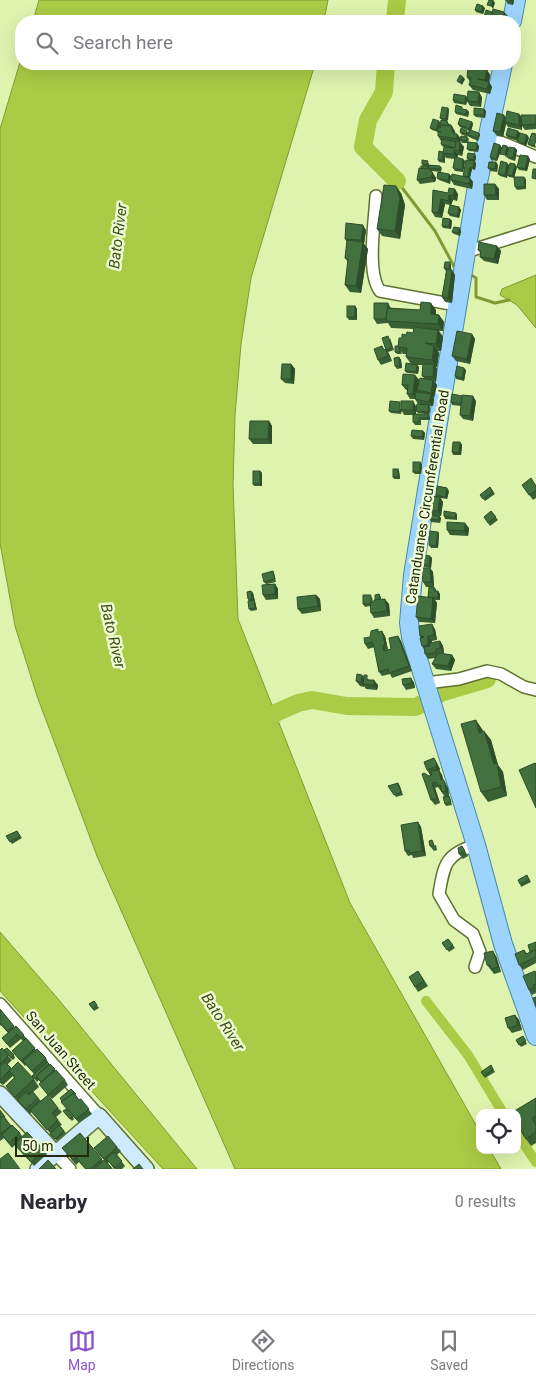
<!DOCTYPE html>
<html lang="en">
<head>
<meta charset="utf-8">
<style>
  body { margin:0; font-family:Roboto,sans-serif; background:#f7f7f7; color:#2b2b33 }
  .controls { position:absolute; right:15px; bottom:15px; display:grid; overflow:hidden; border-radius:10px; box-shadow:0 5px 20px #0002 }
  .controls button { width:45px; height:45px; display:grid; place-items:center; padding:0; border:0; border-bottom:1px solid #e1e1e2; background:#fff; color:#2b2b33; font:25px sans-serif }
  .scale { position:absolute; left:15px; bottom:12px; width:74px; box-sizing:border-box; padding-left:5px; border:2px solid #222a0e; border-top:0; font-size:14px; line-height:18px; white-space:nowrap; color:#222a0e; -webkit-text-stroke:4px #effdd4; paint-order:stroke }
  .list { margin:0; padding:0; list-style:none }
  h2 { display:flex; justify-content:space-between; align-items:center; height:65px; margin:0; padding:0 20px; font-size:21px }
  h2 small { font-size:16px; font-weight:400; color:#7c7c81 }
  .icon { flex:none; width:28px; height:28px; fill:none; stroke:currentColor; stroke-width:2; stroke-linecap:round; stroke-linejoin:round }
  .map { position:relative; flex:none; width:536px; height:1169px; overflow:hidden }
  .search { position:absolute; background:#fff; box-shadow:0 5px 20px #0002; left:15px; right:15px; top:15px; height:55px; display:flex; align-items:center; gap:12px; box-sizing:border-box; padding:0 18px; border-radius:20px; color:#7c7c81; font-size:19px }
  .sheet { height:145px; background:#fff }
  nav { display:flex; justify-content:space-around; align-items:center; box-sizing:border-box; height:70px; border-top:1px solid #e1e1e2; background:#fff; font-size:14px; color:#7c7c81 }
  nav a { display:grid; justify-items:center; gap:2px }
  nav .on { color:#8b53ca }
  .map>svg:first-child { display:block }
  .water { fill:#a9cb45; stroke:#809b34 }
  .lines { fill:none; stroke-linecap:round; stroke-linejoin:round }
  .stream { stroke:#809b34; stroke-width:3 }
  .canal { stroke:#a9cb45; stroke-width:10 }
  .river { stroke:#a9cb45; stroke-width:18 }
  .street-casing { stroke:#607231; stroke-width:14 }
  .secondary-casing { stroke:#607231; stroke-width:18 }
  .primary-casing { stroke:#4886a8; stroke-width:20 }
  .street { stroke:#fff; stroke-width:11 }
  .secondary { stroke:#ceeafe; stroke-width:15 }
  .primary { stroke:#9dd4fd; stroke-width:18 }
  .wall { fill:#396035; fill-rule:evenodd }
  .shaded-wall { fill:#2e4e2b }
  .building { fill:#42703e; stroke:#2e4e2b }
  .labels { text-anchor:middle; stroke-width:5; stroke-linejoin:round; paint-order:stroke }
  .street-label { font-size:14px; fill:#222a0e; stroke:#effdd4 }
  .water-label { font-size:15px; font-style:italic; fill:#3e4c18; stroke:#effdd4 }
</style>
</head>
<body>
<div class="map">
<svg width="536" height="1169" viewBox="0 0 536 1169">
  <rect width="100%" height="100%" fill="#def4ae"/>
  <g class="water">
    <path d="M39 0H328L324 21H33Z"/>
    <path d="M21 59V64H315L251 278 241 344 235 415 233 485 238 619 350 903 480 1132V1150H490L501 1169H235L97 856 37 696 15 626 0 543V129Z"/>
    <path d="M536 275V328L517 305 500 295 502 289Z"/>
    <path d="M0 932 59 1000 197 1169H163L0 991Z"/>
  </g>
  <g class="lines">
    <g class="stream">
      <path d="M397 181 435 231 456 270"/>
      <path d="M471 275 476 278V297L495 303 509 300"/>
    </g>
    <g class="canal">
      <path d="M426 1001 468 1055 503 1113"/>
      <path d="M517 1134 536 1162"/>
    </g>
    <g class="river">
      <path d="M395 21 397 0"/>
      <path d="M386 64 384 92 368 120 363 147 397 181"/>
      <path d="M253 723 298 703 312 700 347 706 416 707 443 692 487 679"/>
    </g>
    <g class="street-casing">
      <g id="street">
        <path d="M489 137 536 157"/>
        <path d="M376 196C375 220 366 272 380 291L456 305"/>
        <path d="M466 252 536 230"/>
        <path d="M426 683 459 679 487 671 501 674 524 687 536 690"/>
        <path d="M475 967 480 952 473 934 454 920 439 894C444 865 445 854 476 845"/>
        <path d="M0 1004 99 1116"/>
        <path d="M56 1154 70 1169"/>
      </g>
    </g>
    <g class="secondary-casing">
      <g id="secondary">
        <path d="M0 1094 56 1154"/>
        <path d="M38 1169 99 1116 146 1169"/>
      </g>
    </g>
    <g class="primary-casing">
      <g id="primary">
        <path d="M512 21 516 0"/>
        <path d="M503 64 476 192 413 575 409 623 411 637 476 845 503 944 536 1036"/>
      </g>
    </g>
    <use href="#street" class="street"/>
    <use href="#secondary" class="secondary"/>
    <use href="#primary" class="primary"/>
  </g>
  <g class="wall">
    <path d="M505 0H514L513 5 508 4Z"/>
    <path d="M485 8 483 14 476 12 475 10Z"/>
    <path d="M508 16 507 21H489L486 20 484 17Z"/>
    <path d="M464 64H479L478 68 465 65Z"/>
    <path d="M479 64H491L490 70 483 69 481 67 482 64Z"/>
    <path d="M493 64H500V66L493 65Z"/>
    <path d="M487 70 490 75 489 82 492 87 490 94 473 90 469 85 470 82 467 77Z"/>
    <path d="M466 96 467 98 482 97 481 107 470 106 467 101 466 105 454 103 453 100Z"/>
    <path d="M448 108 449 110 447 121 449 124 453 127V129L455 134H457L461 139 467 137 469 139 468 142 479 146 478 152 469 151 467 149 468 143H462L460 140V142L464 147 462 156 458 155 457 158 465 161 463 172 455 171 453 168 455 159 446 158 445 156V163L439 162 438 160 443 152 444 147 442 146 441 144V141L438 136V132L432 130 430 128 441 123 442 120 440 118Z"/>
    <path d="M464 109 467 110 469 112 468 117 456 114 455 112Z"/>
    <path d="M484 109 486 111 485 118 476 117 474 115Z"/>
    <path d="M519 114 521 117 536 115V129L525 130 522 126V130L508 127 506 124 503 137 497 136 493 131 506 117Z"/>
    <path d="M472 122 473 124 471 130 479 133 480 135 478 141 469 137 468 136 467 137 461 134 460 132H468L469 131 460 127 458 124Z"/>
    <path d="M518 131 520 133 519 138 527 135 529 138 526 146 519 143 518 141 508 138 506 135Z"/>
    <path d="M532 133 536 148 530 146 528 144Z"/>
    <path d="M500 145 502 148 497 161 491 160 490 157Z"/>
    <path d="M515 148 517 150 515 161 509 159 507 157Z"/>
    <path d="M475 154 476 157 475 162 476 163 475 170 472 169 470 178 473 182 472 189 454 185 451 180 463 176 468 160 467 158Z"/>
    <path d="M530 159 527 171 519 170 517 167Z"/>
    <path d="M429 163V165L440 166 442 168 441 172 431 171 436 178 435 182 420 184 417 180 423 166 422 164Z"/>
    <path d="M498 165 497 172 490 171 488 168Z"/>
    <path d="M509 165 508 173 517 167 514 178 509 177 507 175V178L500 176 498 174Z"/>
    <path d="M449 174 451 176 450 184 439 180 437 178Z"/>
    <path d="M526 179V189L517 190 515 187Z"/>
    <path d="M495 184 499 189V200H487L484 195Z"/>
    <path d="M433 190 448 193 458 194 457 201 453 200 451 205 459 207 461 210 459 218 450 216 448 213 450 205 445 204 442 218 435 217 432 212Z"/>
    <path d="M401 193 405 205 400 239 382 236 377 229Z"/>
    <path d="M450 219 452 221 451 229 443 228 442 226Z"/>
    <path d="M366 230 364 244 368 249 361 293 350 292 345 285 348 262 345 258 347 242 345 239Z"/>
    <path d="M461 231 460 236 454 234 452 232Z"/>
    <path d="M497 246 501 251 498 264 484 261 480 257 481 254 478 250Z"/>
    <path d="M451 265V270L455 275 452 303 445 302 442 297 446 271 445 270 444 268Z"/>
    <path d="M388 303 391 308 420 310H436V314L439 315 444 322 443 331H439L443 337 441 351H438L439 353 437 367H436L437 369 436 382 434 381 437 385 434 398 433 397 434 399 433 406H429L430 408 429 415 428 414 430 417V420H421V425H415L413 422V415H404L402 411 401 414 391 413 389 411 416 406 418 404 415 399H410L407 394V390H406L402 385 415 375 419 380 418 384 424 378 422 376 423 365H417L419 367 418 374 407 373 405 371 411 364 406 357V354H403L401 351 402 354H397L395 352 402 338 406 335 413 333V329L391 328 388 323 377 324 374 319ZM416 411 418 413 427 414H416Z"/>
    <path d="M355 306 357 309V320H349L347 317Z"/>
    <path d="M472 334 475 339 470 364 456 361 452 356Z"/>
    <path d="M390 338 394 350 388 352 392 361 381 365 378 360 385 350Z"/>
    <path d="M399 357 401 360 402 368 397 369 395 366Z"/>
    <path d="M291 364 295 369 294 384 285 383 281 379Z"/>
    <path d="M466 370 464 381 456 379 455 376Z"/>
    <path d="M476 401 473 421 463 419 460 415 461 406 452 405 451 402Z"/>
    <path d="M269 421 272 426V444H253L249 439Z"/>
    <path d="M423 431 425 433 424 440 413 439 411 436Z"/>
    <path d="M460 442 462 445 461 455H453L452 452Z"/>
    <path d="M420 462 422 465 421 474H415L413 472Z"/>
    <path d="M398 469 399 471 400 479H394L393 477Z"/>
    <path d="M260 471 262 473V486H254L253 484Z"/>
    <path d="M522 485 536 486V498L533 500Z"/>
    <path d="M490 487 495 494 485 501 480 495Z"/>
    <path d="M449 491 447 499 440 498 443 502 441 516H439L441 518 440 523 431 522 429 519 431 515 428 510 437 497 436 495Z"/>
    <path d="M491 511 498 520 490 526 484 517Z"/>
    <path d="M457 515V520L445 519 444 516Z"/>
    <path d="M469 528 468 536 450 535 447 530Z"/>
    <path d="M438 532 439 534 438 548H431L429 545Z"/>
    <path d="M430 556 432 558 431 568H430L433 572 434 587 436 589V591H438L440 594V600H435L437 603 435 623 419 622 416 617 428 597 429 587H426L423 582 429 568 424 567 423 565Z"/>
    <path d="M273 571 274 574 276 582 267 584H275L278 589V599L266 600 263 595 266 584 264 582Z"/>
    <path d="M251 591 253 593 257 610 251 611 249 609V601L248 599Z"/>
    <path d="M379 594 381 597V599L389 604 390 616 374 618 371 613 370 606 365 607 363 604 372 597 373 602H374Z"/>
    <path d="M316 595 320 599 321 611 302 614 298 609Z"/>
    <path d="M435 629 437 640 432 641V643L440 641 443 646 444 653H441L452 655 455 660 451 671 436 669 432 664 435 658 428 659 425 654 424 649 422 646 420 636Z"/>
    <path d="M380 632 385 636 388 650H386L391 649 398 636 401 641 412 671 392 678 390 674 382 676 379 672 375 647 368 649 365 644 370 637Z"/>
    <path d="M362 675 363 677 370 680 378 685 377 690 366 689 364 686V687L360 686 356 681Z"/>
    <path d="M411 678 414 683 415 688 406 690 403 685Z"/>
    <path d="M482 729 483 731H484L491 740 498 765 503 772 507 796 488 802 481 792Z"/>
    <path d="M437 763 440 769 439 770 442 775 443 779 448 788 449 796 452 805 446 806 445 804V797L438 787 435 788 440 803 435 805 431 800 429 776 432 775H430L427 770Z"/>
    <path d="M398 783 400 786 403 795 396 797 388 786Z"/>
    <path d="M418 822 421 827 426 856 413 858 412 855 408 856 405 851Z"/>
    <path d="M17 831 22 838 12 844 6 836Z"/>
    <path d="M436 845 437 850 434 851 430 846Z"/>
    <path d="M462 846 468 856 463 859 459 854Z"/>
    <path d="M527 875 531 882 521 887 520 884Z"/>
    <path d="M448 939 455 948 449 952 442 943Z"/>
    <path d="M536 942V963L523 970 519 965 524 950 527 954 530 952Z"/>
    <path d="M496 956 501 972 494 974 487 965Z"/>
    <path d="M418 971 428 986 418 992 415 987Z"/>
    <path d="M536 972V993L532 995 529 990Z"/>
    <path d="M94 1001 99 1008 94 1011 89 1004Z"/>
    <path d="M0 1009 14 1027 16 1026 36 1050 46 1058 49 1064 65 1080 68 1085 52 1099 39 1084 41 1083 39 1080 37 1082 34 1078 32 1076 34 1074 26 1065 25 1066 12 1051 23 1041 21 1039 10 1048 2 1038 8 1033 1 1025 0 1026Z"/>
    <path d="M515 1015 519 1020 522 1030 512 1033 508 1028Z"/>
    <path d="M523 1036 527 1044 521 1047 516 1040Z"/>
    <path d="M0 1050 8 1056 12 1060 7 1065 11 1068 34 1079 39 1087 33 1092 41 1101 58 1108 62 1112 56 1117 62 1125 60 1126 66 1133 57 1141 32 1112 30 1114 21 1105 6 1086 14 1078 13 1076 3 1085 0 1083Z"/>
    <path d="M6 1053 14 1055 15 1058 13 1060Z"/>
    <path d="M491 1065 495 1072 485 1078 481 1072Z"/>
    <path d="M71 1089 79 1100 81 1099 92 1114 79 1123 61 1102Z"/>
    <path d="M536 1098V1143L531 1146 526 1139Z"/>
    <path d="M0 1110 11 1126 20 1133 22 1136 44 1150 47 1154 34 1166 15 1145 12 1148 4 1138 0 1141Z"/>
    <path d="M63 1111 73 1117 74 1119 72 1121Z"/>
    <path d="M80 1133 103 1161 104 1160 94 1148 117 1147 121 1151 117 1155 125 1166 122 1169H114L109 1162 108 1163 113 1169H85L79 1162 76 1165 62 1148Z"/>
  </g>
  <g class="shaded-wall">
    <path d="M493 0 495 3 493 9 491 6Z"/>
    <path d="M510 0H514L513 5Z"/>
    <path d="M483 6 485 8 483 14 481 12Z"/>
    <path d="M504 12 508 16 507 21H502Z"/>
    <path d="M489 64H491L490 70 488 68Z"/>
    <path d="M487 70 490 75 489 82 492 87 490 94 487 89 488 84 485 80Z"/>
    <path d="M463 77 465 79 462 85 460 83Z"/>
    <path d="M479 92 482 97 481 107 478 102Z"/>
    <path d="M466 96 467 99 466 105 465 103Z"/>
    <path d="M448 108 449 110 448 121 446 119Z"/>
    <path d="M484 109 486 111 485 118 484 115Z"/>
    <path d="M467 110 469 112 468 117 466 114Z"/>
    <path d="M519 114 523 119 522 125V130L519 125Z"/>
    <path d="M504 115 507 120 505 122 506 124 503 137 500 132Z"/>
    <path d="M439 121 441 124 438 132 436 130Z"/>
    <path d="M472 122 473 124 471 132 469 129Z"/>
    <path d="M451 125 455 131 456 138 453 133 451 128Z"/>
    <path d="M518 131 520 133 518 141 516 138Z"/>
    <path d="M479 133 480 135 478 141 477 138Z"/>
    <path d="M457 134 461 139 460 144 457 139Z"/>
    <path d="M527 135 529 138 526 146 524 144Z"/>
    <path d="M460 142 464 147 462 156 459 151Z"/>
    <path d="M477 143 479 146 478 152 476 150Z"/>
    <path d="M500 145 502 148 497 161 496 159Z"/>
    <path d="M507 146 509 148 506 158 505 155Z"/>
    <path d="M515 148 517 150 515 161 513 158Z"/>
    <path d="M454 150 458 155 457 159 454 154Z"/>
    <path d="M444 154 445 156V163L443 160Z"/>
    <path d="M475 154 476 157 475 162 476 163 475 170 473 168V160Z"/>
    <path d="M528 156 530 159 527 171 525 169Z"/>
    <path d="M463 159 465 161 463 172 462 170Z"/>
    <path d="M496 162 498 165 497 172 495 169Z"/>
    <path d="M507 163 509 165 507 178 505 175Z"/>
    <path d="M515 164 517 167 514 178 512 176Z"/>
    <path d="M470 167 472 169 469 180 468 178Z"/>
    <path d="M433 173 436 178 435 182 431 177Z"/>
    <path d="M449 174 451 176 450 184 448 181Z"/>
    <path d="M524 177 526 179V189L525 187Z"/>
    <path d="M470 178 473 182 472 189 469 184Z"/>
    <path d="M495 184 499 189V200L496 195Z"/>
    <path d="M396 186 401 193 405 205 400 239 395 231Z"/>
    <path d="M455 189 458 194 457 201 453 196Z"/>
    <path d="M449 195 453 200 451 205 448 201Z"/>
    <path d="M441 199 445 204 442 218 438 213Z"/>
    <path d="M459 207 461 210 459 218 457 216Z"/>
    <path d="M450 219 452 221 451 229 449 227Z"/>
    <path d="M363 225 366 230 364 244 368 249 361 293 356 286 362 242 361 240Z"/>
    <path d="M460 228 461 231 460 236 458 233Z"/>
    <path d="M497 246 501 251 498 264 494 259Z"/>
    <path d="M450 262 451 265 450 272 449 269Z"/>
    <path d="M452 270 455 275 452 303 448 298Z"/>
    <path d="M431 303 436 310V321L431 314Z"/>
    <path d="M355 306 357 309V320L355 317Z"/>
    <path d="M439 315 444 322 443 331 438 324Z"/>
    <path d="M438 330 443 337 441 351 436 344Z"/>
    <path d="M472 334 475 339 470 364 467 359Z"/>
    <path d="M434 346 439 353 437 367 432 360Z"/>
    <path d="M386 349 389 354 392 361 388 356Z"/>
    <path d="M399 357 401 360 402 368 400 366Z"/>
    <path d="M291 364 295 369 294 384 291 379Z"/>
    <path d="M434 364 437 369 436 382 433 377Z"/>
    <path d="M417 365 419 367 418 374 416 372Z"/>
    <path d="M464 368 466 370 464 381 462 378Z"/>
    <path d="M415 375 419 380 417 399 413 394Z"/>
    <path d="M433 380 437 385 434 398 431 393Z"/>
    <path d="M431 394 434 399 433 406 429 402Z"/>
    <path d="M473 396 476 401 473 421 470 416Z"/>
    <path d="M413 401 416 406V415L413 410Z"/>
    <path d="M429 405 430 408 429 415 428 412Z"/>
    <path d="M269 421 272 426V444L268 439Z"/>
    <path d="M423 431 425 433 424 440 422 437Z"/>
    <path d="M460 442 462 445 461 455 459 453Z"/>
    <path d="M420 462 422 465 421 474 420 472Z"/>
    <path d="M398 469 399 471 400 479 398 477Z"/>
    <path d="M260 471 262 473V486L260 484Z"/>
    <path d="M447 488 449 491 447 499 445 497Z"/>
    <path d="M440 497 443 502 441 516 438 511Z"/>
    <path d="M456 513 457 515V520L455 518Z"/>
    <path d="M439 516 441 518 440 523 439 520Z"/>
    <path d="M465 523 469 528 468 536 465 531Z"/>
    <path d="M438 532 439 534 438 548 436 546Z"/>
    <path d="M430 556 432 558 431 568 429 565Z"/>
    <path d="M430 568 433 572 434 587 431 582Z"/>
    <path d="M275 584 278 589V599L275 594Z"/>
    <path d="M251 591 253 593 257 610 255 608Z"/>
    <path d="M438 591 440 594V600L438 598Z"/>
    <path d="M316 595 320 599 321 611 318 606Z"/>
    <path d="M433 598 437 603 435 623 431 619Z"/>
    <path d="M385 599 389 604 390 616 387 611Z"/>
    <path d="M432 624 435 629 437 640 434 635Z"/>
    <path d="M382 631 385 636 388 650 385 645Z"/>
    <path d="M398 636 401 641 412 671 409 666Z"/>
    <path d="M428 636 432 641 431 650 428 645Z"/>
    <path d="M440 641 443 646 444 653 440 648Z"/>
    <path d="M452 655 455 660 451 671 448 666Z"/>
    <path d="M362 675 365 680 363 684 364 687 361 682Z"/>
    <path d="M411 678 414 683 415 688 412 683Z"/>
    <path d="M374 680 378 685 377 690 374 685Z"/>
    <path d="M476 720 482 729 486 742 479 733Z"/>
    <path d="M484 731 491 740 498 765 503 772 507 796 501 787Z"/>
    <path d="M434 758 440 769 439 770 442 775 443 779 448 788 449 796 446 791 438 772 435 767Z"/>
    <path d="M432 783 435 788 440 803 437 798Z"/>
    <path d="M418 822 421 827 426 856 422 851Z"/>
    <path d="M493 951 496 956 501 972 498 967Z"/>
    <path d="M515 1015 519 1020 522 1030 518 1025Z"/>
  </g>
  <g class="building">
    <path d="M489 0H493L491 6 487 5Z"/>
    <path d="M477 4 483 6 481 12 475 10Z"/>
    <path d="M493 9 504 12 502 21 491 19Z"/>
    <path d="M486 10 492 12 491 19V21L484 17Z"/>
    <path d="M475 18 483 21H474Z"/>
    <path d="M482 64H489L488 68 481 67Z"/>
    <path d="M468 67 487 70 485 80 478 79 489 82 487 89 469 85 471 78 467 77Z"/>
    <path d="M460 75 463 77 460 83 457 81Z"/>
    <path d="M468 91 479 92 478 102 467 101Z"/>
    <path d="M454 94 466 96 465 103 453 100Z"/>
    <path d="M456 105 462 107V109L467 110 466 114 455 112Z"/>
    <path d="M442 107 448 108 446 119 440 118Z"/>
    <path d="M474 108 484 109V115H474Z"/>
    <path d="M507 111 519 114V125L505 122Z"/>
    <path d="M497 113 504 115 500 132 493 131Z"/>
    <path d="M521 115H536V124L522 125Z"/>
    <path d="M460 118 472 122 469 129 458 124Z"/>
    <path d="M433 119 439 121 436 130 430 128Z"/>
    <path d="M441 120 447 121V124L451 125V126L441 125 440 127Z"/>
    <path d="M441 125 451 126 453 133 457 134V139L438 136V132H441L438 131V127L440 128Z"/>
    <path d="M461 128 467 131 466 134 460 132Z"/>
    <path d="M508 128 518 131 516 138 506 135Z"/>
    <path d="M470 130 479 133 477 138 468 135Z"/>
    <path d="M520 133 527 135 524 144 517 141Z"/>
    <path d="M532 133 536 134V141L534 146 528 144Z"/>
    <path d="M461 136 467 137V141L460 140Z"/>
    <path d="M442 139 456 142 455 148 441 144Z"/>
    <path d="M456 141 460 142 459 151 454 150V154L443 153 444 147 455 148Z"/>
    <path d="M468 142 477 143 476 150 467 149Z"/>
    <path d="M494 143 500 145 496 159 490 157Z"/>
    <path d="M503 145 507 146 505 155 500 154Z"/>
    <path d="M509 147 515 148 513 158 507 157Z"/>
    <path d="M439 151 443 152V160H438Z"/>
    <path d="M468 153 475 154 473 160 467 158Z"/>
    <path d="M520 155 528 156 525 169 517 167Z"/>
    <path d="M455 157 463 159 462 170 453 168Z"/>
    <path d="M422 160 428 161 427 165 422 164Z"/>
    <path d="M466 160 474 161 473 168 470 167 468 177 463 176Z"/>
    <path d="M501 161 507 163 505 175 498 174Z"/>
    <path d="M489 162H496L495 169 488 168Z"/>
    <path d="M510 163 515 164 512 176 507 175Z"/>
    <path d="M428 165 440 166V169L428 168Z"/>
    <rect x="421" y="166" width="7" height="3"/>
    <path d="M419 168 429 169 433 173 431 177 417 180Z"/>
    <path d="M533 169H536V179L532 178Z"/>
    <path d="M438 172 449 174 448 181 437 178Z"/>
    <path d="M452 174 470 178 469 184 451 180Z"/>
    <path d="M514 177H524L525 187H515Z"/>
    <path d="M484 184H495L496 195H484Z"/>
    <path d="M384 185 396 186 400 198 395 231 377 229Z"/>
    <path d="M449 188 455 189 453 196 449 195 448 201 441 199 438 213 432 212 433 190 448 193Z"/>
    <path d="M450 205 459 207 457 216 448 213Z"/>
    <path d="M443 218 450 219 449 227 442 226Z"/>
    <path d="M346 223 363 225 361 240 345 239Z"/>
    <path d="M454 227 460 228 458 233 452 232Z"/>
    <path d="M347 240 363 242 356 286 345 285 348 259 345 258Z"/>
    <path d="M479 242 497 246 494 259 480 257 481 251 478 250Z"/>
    <path d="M445 262H450L449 269 444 268Z"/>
    <path d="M447 269 452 270 448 298 442 297Z"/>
    <path d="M421 302 431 303V314L439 315 438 324 386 321 387 308 420 310Z"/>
    <path d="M374 303H388L386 319H374Z"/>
    <rect x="347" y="306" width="8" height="11"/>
    <path d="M414 327 438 330 436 344 425 343 434 346 432 360 406 357 407 348 398 347 399 338H402V334L406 335 407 332 413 333Z"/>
    <path d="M457 331 472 334 467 359 452 356Z"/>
    <path d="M388 336 392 348 386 350 382 338Z"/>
    <path d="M382 346 384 350 386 349 388 356 378 360 374 349Z"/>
    <path d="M395 346H398L400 352H395Z"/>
    <path d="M399 357 400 366H395L394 358Z"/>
    <path d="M406 363 417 365 416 372 405 371Z"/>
    <path d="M282 364H291V379H281Z"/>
    <path d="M423 364H434L433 377 422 376Z"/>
    <path d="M457 366 464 368 462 378 455 376Z"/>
    <path d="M403 374 415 375 413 394H407L408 385H402Z"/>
    <path d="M420 378 433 380 431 393 417 390Z"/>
    <path d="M416 392 431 394 429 402 415 399Z"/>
    <path d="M452 394 462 396 461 404 451 402Z"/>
    <path d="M462 395 473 396 470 416 460 415Z"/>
    <path d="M390 401 400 402V412L389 411Z"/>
    <rect x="401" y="401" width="12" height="9"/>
    <path d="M417 404 429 405 428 412 416 411Z"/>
    <path d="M413 414H428V418H419V422H413Z"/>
    <path d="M250 421H269L268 439H249Z"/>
    <path d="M412 430 423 431 422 437 411 436Z"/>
    <path d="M453 442H460L459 453 452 452Z"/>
    <rect x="413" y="462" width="7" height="10"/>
    <rect x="393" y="469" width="5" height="8"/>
    <rect x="253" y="471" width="7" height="13"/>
    <path d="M531 478 536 486V491L529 495 522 485Z"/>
    <path d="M437 486 447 488 445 497 436 495Z"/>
    <path d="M490 487 493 492 483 499 480 495Z"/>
    <path d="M430 496 440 497 438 511 428 510Z"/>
    <path d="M444 511 456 513 455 518 444 516Z"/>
    <path d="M491 511 496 517 488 523 484 517Z"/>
    <path d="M429 514 439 516V520L429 519Z"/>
    <path d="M447 522 465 523V531L447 530Z"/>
    <path d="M430 531 438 532 436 546 429 545Z"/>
    <path d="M424 555 430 556 429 565H423Z"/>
    <path d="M422 568H430L431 582H423Z"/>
    <path d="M273 571 275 579 264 582 262 574Z"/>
    <path d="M275 584V594L263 595 262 585Z"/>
    <path d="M429 587H434V591H438V598L428 597Z"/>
    <path d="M251 591 252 599H248L247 592Z"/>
    <path d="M379 594 380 599 375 600V595Z"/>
    <path d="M316 595 318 606 298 609 297 597Z"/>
    <path d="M363 595H371V602L370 603V604H363Z"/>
    <path d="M418 596 433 598 431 619 416 617Z"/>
    <path d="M385 599 387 611 371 613 370 603 374 602V600Z"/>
    <path d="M254 600 255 608 249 609 248 601Z"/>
    <path d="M432 624 434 635 428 636V645L422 646 420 638 424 637 420 636 419 626Z"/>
    <path d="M378 629V632L382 631 385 645H383L384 651 391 649 389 638 398 636 409 666 389 673 388 669 379 672 374 647 372 642 365 644 364 638 370 637 371 631Z"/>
    <path d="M440 641V648L436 649 435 653 425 654 424 647 430 646V643Z"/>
    <path d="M438 653 452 655 448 666 432 664Z"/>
    <path d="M357 674 362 675 361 682 356 681Z"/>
    <path d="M364 675H367V680H374V685L363 684Z"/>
    <path d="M411 678 412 683 403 685 402 679Z"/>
    <path d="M476 720 479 733 484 731 494 764 497 763 501 787 481 792 461 724Z"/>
    <path d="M434 758 437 764 435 767 427 770 424 762Z"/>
    <path d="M535 763 536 764V808L519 770Z"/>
    <path d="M439 770 441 780 443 779 445 783 446 791 442 792 440 785 438 786 436 782 432 783 437 798 431 800 422 774 424 773 429 776 432 775 431 771Z"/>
    <path d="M398 783 401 792 394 795 388 786Z"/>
    <path d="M449 796 451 802 445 804 443 797Z"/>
    <path d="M418 822 422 851 410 853 409 850 405 851 401 825Z"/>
    <path d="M17 831 20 836 10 842 6 836Z"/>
    <path d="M432 840 434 845 430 846 429 841Z"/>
    <path d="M462 846 465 851 459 854 458 848Z"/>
    <path d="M527 875 529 880 520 884 518 880Z"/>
    <path d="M448 939 453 945 447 950 442 943Z"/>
    <path d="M536 942V952L535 950 530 952 528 945Z"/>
    <path d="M524 950 526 954 535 950 536 952V957L519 965 515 954Z"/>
    <path d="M493 951 498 967 491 969 490 965H487L484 953Z"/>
    <path d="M418 971 424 981 415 987 409 977Z"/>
    <path d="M535 971 536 973V984L533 985 534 987 529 990 523 976Z"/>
    <path d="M536 997V1007L533 998Z"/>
    <path d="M94 1001 97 1005 93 1009 89 1004Z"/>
    <path d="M0 1009 14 1026 7 1031 0 1023Z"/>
    <path d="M515 1015 518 1025 508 1028 505 1018Z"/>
    <path d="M16 1026 24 1035 21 1038 17 1034 7 1044 2 1038Z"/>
    <path d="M523 1036 526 1041 519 1045 516 1040Z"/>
    <path d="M26 1038 35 1048 21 1061 12 1051Z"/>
    <path d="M2 1048 8 1056 0 1064V1050Z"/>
    <path d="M7 1048 14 1055 11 1058 4 1050Z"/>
    <path d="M37 1049 46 1058 32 1071 23 1061Z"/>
    <path d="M5 1062 11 1068 9 1071 0 1080V1066Z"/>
    <path d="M18 1062 34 1079 15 1097 6 1086 15 1077 9 1071Z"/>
    <path d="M47 1062 49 1064 36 1076 37 1078 36 1079 32 1076Z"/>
    <path d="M50 1064 55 1069 41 1082 36 1076Z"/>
    <path d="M491 1065 493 1069 484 1076 481 1072Z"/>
    <path d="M56 1070 65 1080 48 1095 39 1084Z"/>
    <path d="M71 1089 76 1094H75L74 1093 62 1101 60 1098Z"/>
    <path d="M32 1091 38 1098 26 1109 17 1100 26 1092 29 1095Z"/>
    <path d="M74 1093 79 1100 81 1099 89 1109 76 1119 61 1102Z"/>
    <path d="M48 1095 58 1108 52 1113 58 1120 47 1130 30 1110Z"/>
    <path d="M536 1098V1116L532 1118 536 1125V1132L526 1139 517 1125V1113H511Z"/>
    <path d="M66 1109 73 1117 70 1119 63 1111Z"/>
    <path d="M0 1110 5 1117 4 1118 3 1116 0 1118Z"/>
    <path d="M3 1116 11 1126 0 1134V1118Z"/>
    <path d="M12 1125 20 1133 9 1143 2 1135Z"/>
    <path d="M59 1125 64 1131 55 1139 50 1134Z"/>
    <path d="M27 1132 44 1150 31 1162 14 1144Z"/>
    <path d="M80 1133 102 1159 90 1169H86L76 1157 73 1160 62 1148Z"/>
    <path d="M108 1136 117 1147 104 1159 94 1148Z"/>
    <path d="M114 1152 122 1161 115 1168 106 1159Z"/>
    <path d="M8 1153 20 1169H0V1159Z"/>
    <path d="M48 1160 56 1169H39Z"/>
    <path d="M104 1160 111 1167 109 1169H94Z"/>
    <path d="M139 1164 143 1169H133Z"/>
  </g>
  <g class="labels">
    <g class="street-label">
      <text transform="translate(427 497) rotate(-81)" y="5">Catanduanes Circumferential Road</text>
      <text transform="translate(61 1050) rotate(49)" y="5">San Juan Street</text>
    </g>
    <g class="water-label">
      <text transform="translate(118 236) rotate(-83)" y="5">Bato River</text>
      <text transform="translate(113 636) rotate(77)" y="5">Bato River</text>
      <text transform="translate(223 1022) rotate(57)" y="5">Bato River</text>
    </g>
  </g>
</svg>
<div class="controls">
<button><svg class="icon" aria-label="locate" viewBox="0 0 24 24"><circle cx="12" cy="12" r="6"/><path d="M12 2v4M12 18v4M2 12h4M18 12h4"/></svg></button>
</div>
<div class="scale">50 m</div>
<div class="search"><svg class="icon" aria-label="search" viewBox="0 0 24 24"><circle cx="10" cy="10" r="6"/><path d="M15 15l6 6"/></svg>Search here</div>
</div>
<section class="sheet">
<h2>Nearby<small>0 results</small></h2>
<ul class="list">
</ul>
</section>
<nav>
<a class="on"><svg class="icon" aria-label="map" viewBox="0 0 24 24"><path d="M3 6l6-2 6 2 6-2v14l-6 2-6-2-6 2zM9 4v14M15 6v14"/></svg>Map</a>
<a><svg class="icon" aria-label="directions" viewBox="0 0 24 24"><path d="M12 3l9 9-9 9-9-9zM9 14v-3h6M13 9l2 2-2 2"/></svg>Directions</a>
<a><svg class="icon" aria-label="saved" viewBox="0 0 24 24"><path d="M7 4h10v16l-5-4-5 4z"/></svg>Saved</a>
</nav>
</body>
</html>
